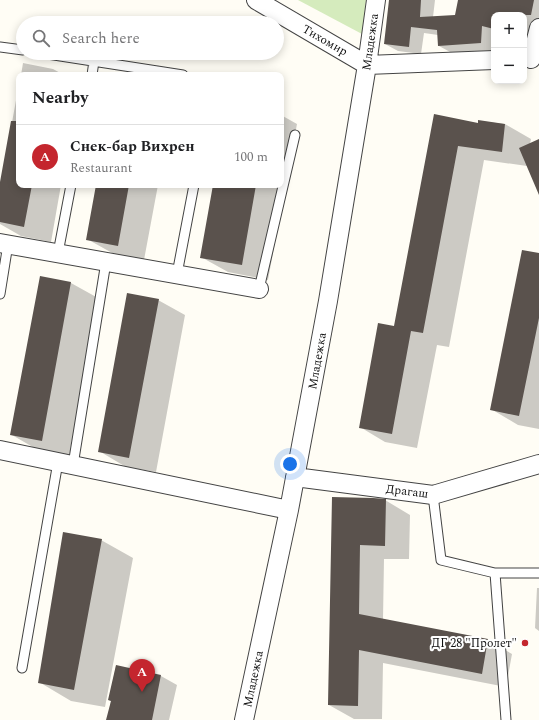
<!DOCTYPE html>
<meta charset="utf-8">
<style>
:root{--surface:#fff;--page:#f2f2f2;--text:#202124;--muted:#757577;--line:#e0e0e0;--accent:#c4262e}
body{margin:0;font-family:Spectral,serif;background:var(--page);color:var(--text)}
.controls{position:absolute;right:12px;top:12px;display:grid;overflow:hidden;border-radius:8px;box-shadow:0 2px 10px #0003}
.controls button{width:36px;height:36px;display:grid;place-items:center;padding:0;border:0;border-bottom:1px solid var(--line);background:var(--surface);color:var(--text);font:20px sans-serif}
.you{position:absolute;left:290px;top:464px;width:14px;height:14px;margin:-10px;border:3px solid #fff;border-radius:50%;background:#1a73e8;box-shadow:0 0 0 6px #1a73e833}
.badge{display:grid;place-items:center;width:26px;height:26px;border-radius:50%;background:var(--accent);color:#fff;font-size:13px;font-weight:700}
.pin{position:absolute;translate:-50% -33px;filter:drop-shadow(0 1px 2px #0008)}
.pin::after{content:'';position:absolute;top:21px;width:14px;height:12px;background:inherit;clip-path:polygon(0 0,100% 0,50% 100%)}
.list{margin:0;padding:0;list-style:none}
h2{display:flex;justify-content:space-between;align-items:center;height:52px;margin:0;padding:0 16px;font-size:17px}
h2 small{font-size:13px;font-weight:400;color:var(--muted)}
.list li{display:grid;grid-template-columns:26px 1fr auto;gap:12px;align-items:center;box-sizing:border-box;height:64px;padding:0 16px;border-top:1px solid var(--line)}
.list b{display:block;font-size:15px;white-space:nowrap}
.list p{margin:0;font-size:13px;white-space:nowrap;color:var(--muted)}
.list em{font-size:13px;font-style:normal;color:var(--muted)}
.icon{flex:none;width:22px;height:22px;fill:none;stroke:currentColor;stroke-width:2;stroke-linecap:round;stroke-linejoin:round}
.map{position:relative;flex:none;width:539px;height:720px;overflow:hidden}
.search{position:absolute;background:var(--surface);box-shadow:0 2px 10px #0003;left:16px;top:16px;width:268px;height:44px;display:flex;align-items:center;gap:10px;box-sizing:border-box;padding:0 14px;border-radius:22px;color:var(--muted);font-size:15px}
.panel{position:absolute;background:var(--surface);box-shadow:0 2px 10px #0003;left:16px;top:72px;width:268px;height:116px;border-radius:8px}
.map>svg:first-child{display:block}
</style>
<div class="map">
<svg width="539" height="720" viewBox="0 0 539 720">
<rect width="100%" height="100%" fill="#fffdf5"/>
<path fill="#d5ebbd" d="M298 0H366L362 34Z"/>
<path fill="#0003" d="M390 0H435L433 17 456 16 459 0H539V44L524 40V15H494V50L452 53 439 46 438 35 424 33 421 54 398 51 385 44Z
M23 63 53 69 64 75H21Z
M19 84V185H61L51 242 21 236 0 224V188Z
M281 115 297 124 268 280 228 272 201 257 214 185H281Z
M435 115 479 124V121L505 124 531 139 530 144 539 140V182L527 166 484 160 449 347 437 345 417 448 385 442 360 427 395 327Z
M97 185H158L144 260 114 254 87 239Z
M539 254V429L518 425 491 409Z
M41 278 71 283 98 298 69 456 38 450 12 435Z
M158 300 185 315 156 472 126 467 99 451Z
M333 498 385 500 410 515 409 559H384L383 620 488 640 512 654 506 687 383 663 382 719H354L329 705Z
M101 540 133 558 105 707 71 701 39 682Z
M537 588H539V631L535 628Z
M116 666 161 676 177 685 169 720H107L111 701 109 700Z"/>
<path fill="#5a524d" d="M389 0H421L420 17 455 15 458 0H534L531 15H494V29L482 26 481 43 438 46 437 30 411 27 409 47 384 44Z
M434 114 478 123V120L505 124 502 152 458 146 423 333 411 331 392 434 359 428 378 323 394 326Z
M11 121H19V185H32L24 227 0 222V182Z
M539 139V195L519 148Z
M96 185H129L118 246 86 240Z
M213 185H256L242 265 200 258Z
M522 250 539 253V318L519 416 490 410Z
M40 276 71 282 42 441 10 435Z
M127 293 159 299 129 458 98 452Z
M332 497 373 498 386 499 385 546 360 545 359 614 488 639 482 674 359 650 358 706 328 705Z
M63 532 102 539 74 690 38 683Z
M116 665 161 675 152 720H106L111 701 108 700Z"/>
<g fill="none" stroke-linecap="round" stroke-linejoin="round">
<defs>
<path id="service" d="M0 47 23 50
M41 53 183 75
M92 75 94 61
M58 253 71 185
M177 274 194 185
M259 289 295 135
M0 294 8 244
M73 465 106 262
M433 495 441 560 495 573 506 720
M495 573H539
M22 668 58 462"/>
<path id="minor" d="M256 0 367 65 494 60
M531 59 539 28
M0 243 259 289
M0 450 289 510
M295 477 433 495 539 464
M244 720 289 510 328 301 367 65 376 0"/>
</defs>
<use href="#service" stroke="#444" stroke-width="11"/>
<use href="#minor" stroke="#444" stroke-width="20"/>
<use href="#service" stroke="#fff" stroke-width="9"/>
<use href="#minor" stroke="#fff" stroke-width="18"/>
</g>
<circle fill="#c4262e" stroke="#fff" stroke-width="1.5" cx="525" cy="643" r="4"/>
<g text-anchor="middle" stroke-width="4" stroke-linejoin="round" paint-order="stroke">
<g font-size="12" fill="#111" stroke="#fff">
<text transform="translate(325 40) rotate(30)" y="4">Тихомир</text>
<text transform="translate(370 42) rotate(-82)" y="4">Младежка</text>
<text transform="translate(317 361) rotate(-80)" y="4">Младежка</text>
<text transform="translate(407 491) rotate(7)" y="4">Драгаш</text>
<text transform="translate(253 679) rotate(-78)" y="4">Младежка</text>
</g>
<g font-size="12" fill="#111" stroke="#fff" text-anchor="end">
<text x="517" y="647">ДГ 28 "Пролет"</text>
</g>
</g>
</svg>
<div class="controls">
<button>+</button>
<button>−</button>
</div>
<div class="you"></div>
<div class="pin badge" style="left:142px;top:692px">A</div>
<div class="search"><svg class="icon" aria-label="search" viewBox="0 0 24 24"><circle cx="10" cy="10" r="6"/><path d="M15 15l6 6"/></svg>Search here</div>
<section class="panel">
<h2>Nearby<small></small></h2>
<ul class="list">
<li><span class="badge">A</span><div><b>Снек-бар Вихрен</b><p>Restaurant</p></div><em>100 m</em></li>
</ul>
</section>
</div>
